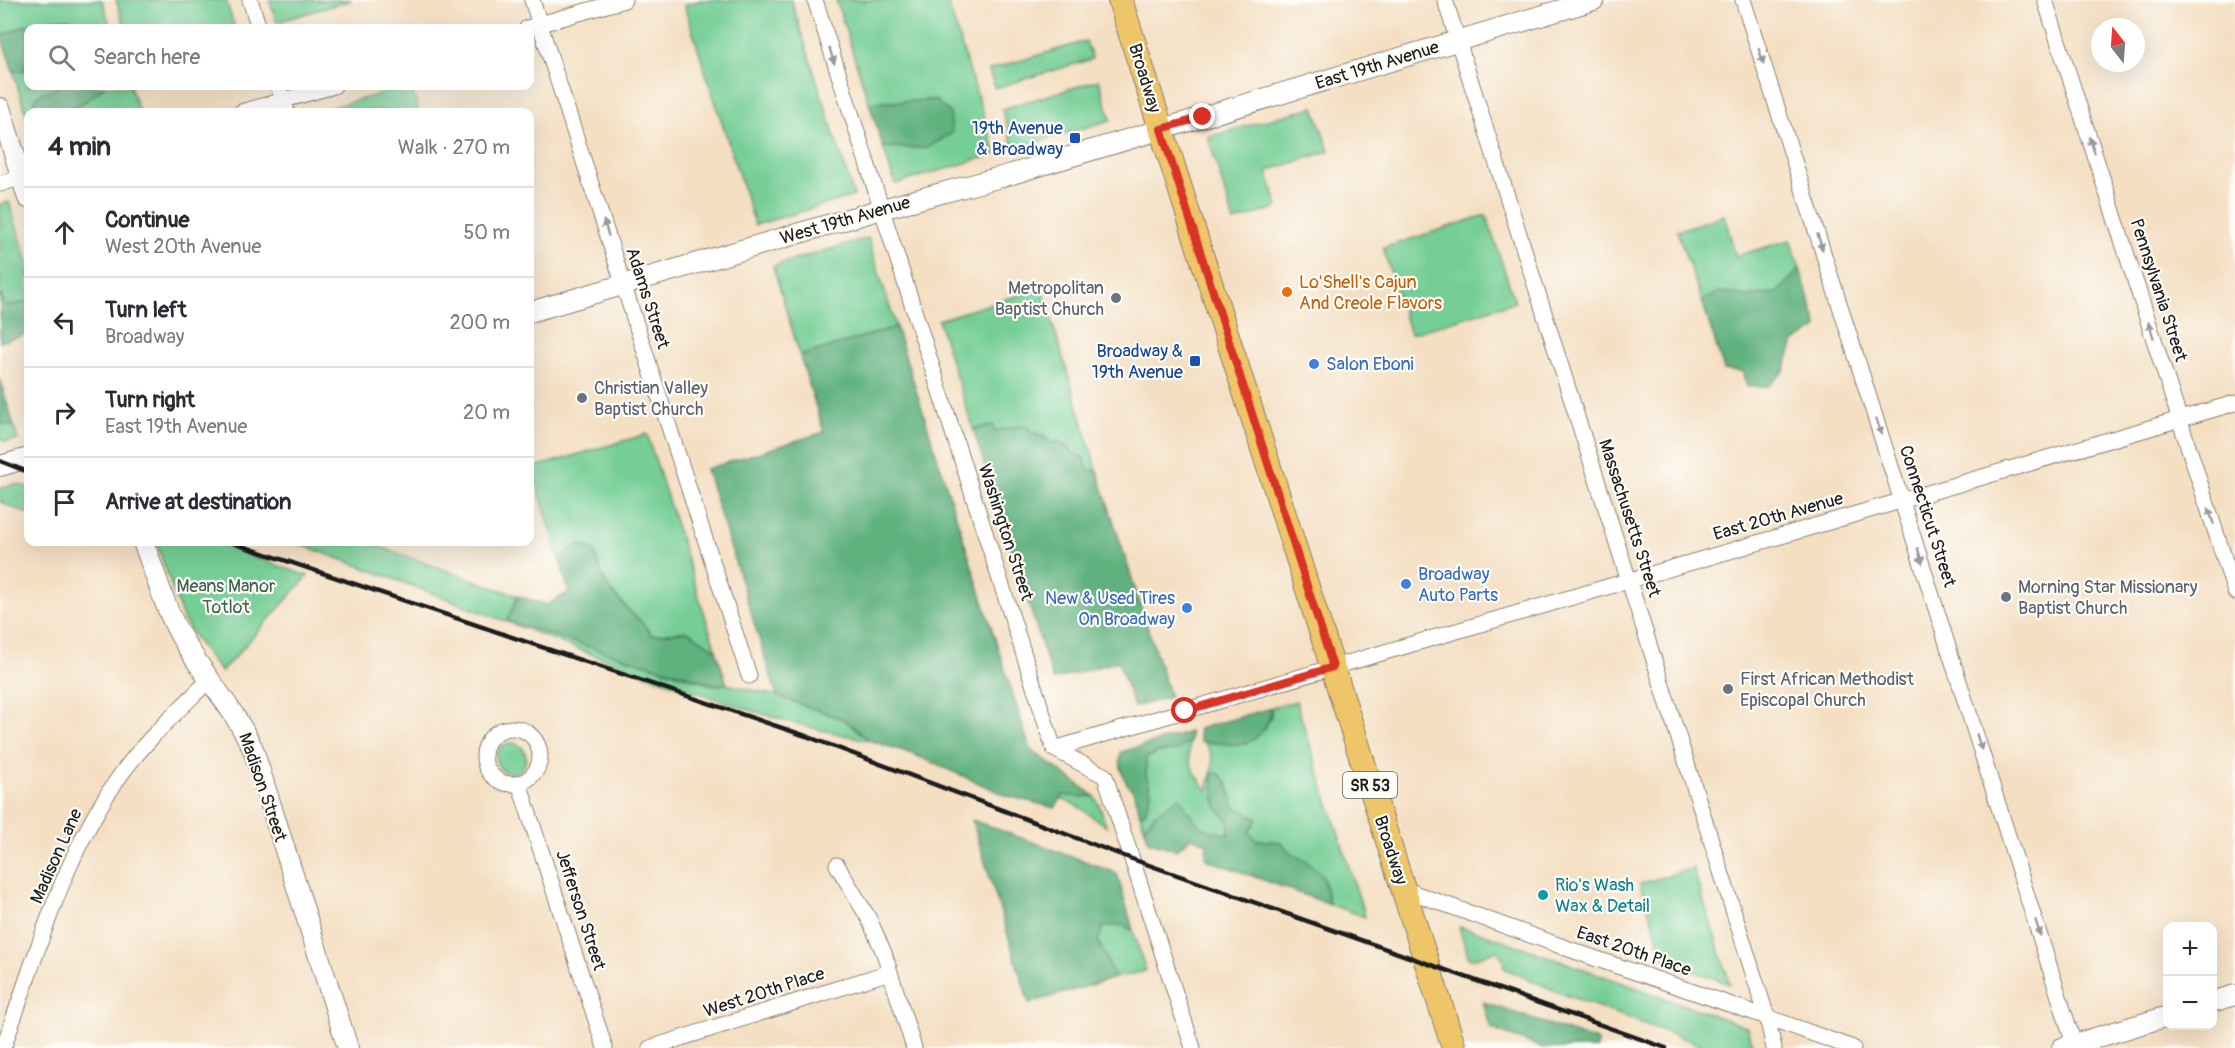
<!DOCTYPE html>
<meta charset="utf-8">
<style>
:root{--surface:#fff;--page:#f7f7f7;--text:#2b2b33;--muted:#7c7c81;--line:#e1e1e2}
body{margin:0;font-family:Pangolin,sans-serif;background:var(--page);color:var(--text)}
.controls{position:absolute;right:18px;bottom:18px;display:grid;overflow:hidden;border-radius:12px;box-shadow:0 6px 24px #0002}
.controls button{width:54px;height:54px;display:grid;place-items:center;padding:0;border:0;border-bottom:2px solid var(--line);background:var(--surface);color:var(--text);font:30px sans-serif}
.compass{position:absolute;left:2091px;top:18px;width:54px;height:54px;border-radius:50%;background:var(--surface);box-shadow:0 6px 24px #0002;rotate:343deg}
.stop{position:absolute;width:18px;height:18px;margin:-14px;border:4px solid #d93025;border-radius:50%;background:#fff}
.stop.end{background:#d93025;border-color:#fff;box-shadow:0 2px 6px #0008}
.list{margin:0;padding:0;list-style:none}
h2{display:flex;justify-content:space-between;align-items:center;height:78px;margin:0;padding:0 24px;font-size:26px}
h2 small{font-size:20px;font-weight:400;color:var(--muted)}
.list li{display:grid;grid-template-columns:39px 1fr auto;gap:18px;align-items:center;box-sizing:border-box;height:90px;padding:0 24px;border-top:2px solid var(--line)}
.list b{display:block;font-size:22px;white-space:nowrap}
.list p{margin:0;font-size:20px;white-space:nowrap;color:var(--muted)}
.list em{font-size:20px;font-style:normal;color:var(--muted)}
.icon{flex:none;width:33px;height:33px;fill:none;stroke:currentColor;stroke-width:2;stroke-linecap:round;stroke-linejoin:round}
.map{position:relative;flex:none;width:2235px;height:1048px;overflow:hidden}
.search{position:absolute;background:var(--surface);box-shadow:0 6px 24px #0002;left:24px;top:24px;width:510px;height:66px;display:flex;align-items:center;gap:15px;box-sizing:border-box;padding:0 21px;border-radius:12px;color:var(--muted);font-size:22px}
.panel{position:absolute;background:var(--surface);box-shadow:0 6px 24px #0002;left:24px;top:108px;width:510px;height:438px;border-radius:12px}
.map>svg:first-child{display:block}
</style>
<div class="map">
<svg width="2235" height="1048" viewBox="0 0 2235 1048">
<rect width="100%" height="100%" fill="#fdfcf7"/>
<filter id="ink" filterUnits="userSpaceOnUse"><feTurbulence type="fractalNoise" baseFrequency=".0167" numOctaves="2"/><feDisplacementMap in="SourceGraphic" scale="12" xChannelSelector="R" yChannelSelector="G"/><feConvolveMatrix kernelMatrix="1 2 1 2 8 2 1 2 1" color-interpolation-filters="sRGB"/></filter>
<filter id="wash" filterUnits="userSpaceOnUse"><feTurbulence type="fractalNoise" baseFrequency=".008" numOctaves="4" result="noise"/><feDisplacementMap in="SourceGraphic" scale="24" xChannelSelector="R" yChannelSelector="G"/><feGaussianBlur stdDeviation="1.35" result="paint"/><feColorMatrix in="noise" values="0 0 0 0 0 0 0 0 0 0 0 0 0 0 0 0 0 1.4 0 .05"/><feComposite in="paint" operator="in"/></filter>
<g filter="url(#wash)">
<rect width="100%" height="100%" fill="#f4dfc3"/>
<path fill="#74ce95" stroke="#487558" stroke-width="1.5" d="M0 0H102L111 28H86L68 18 26 25 1 36Z
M116 0H226L235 28H125Z
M269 0H352L277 22Z
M701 0H791L854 196 755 225 684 5Z
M836 0H947L996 154 895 184 883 147 927 148 935 100 869 103Z
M1086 41 1092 59 995 88 989 70Z
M27 57 28 86H60L49 92H42L35 99V112H28V121L13 71H24Z
M1099 80 1111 120 1014 149 1002 109Z
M105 86H130L139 112H53L78 107Z
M408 86H411L419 112H315Z
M1314 107 1329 151 1267 171 1278 207 1234 222 1208 137Z
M9 202 28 262V302L6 306 0 294V204Z
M1486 215 1515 302 1410 334 1383 248Z
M1724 215 1736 256 1790 240 1800 269 1777 293 1747 296 1719 292 1702 301 1677 231Z
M868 238 896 327 800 356 773 266Z
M1042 288 1097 470 1088 471 1084 458 1074 453 1068 446 1053 444 1046 438 1031 432 995 431 992 425 973 429 938 320Z
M0 423 14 426 18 440 5 442 0 438Z
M647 434 716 650 688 631 652 635C638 615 613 600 603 577 599 569 597 559 594 550L580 544 559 558 532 468Z
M16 484 28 487V514L0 502V488Z
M156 542H212L308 576 221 672 199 644 183 619Z
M293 542H367L518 596 507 620 715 686 727 684 777 696 845 720 869 740C791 727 716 699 642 673 525 630 410 583 293 542Z
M1296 701 1365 917 1329 904 1323 876 1309 863 1292 854 1280 842 1257 840 1248 833 1257 819 1234 806 1227 782 1217 808 1229 821V834L1211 832 1194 822 1155 814 1144 826 1140 814 1145 812 1151 793 1146 774V758L1159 752 1175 751 1190 741C1185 762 1195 774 1207 790 1212 770 1218 760 1204 742L1246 744 1271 718V708Z
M496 758a15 15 0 1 1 30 0a15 15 0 1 1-30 0Z
M1063 795 1080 797 1094 796 1099 804 1106 826C1090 817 1078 802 1060 799Z
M1693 868 1730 984 1665 961 1640 884Z
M1121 925 1133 930 1146 971 1115 978 1098 941 1103 927Z
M1459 927 1482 933 1747 1027 1753 1048H1709L1558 992 1504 968 1503 958 1497 951C1489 951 1482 958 1469 959Z"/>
<path fill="#5fb17e" stroke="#3e664d" stroke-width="1.5" d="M68 18 86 28H28V57L24 71H13L1 36 26 25Z
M60 86H105C80 107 68 113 35 112V99L42 92H49Z
M935 100 950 113 952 133 927 148 883 147 869 103Z
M1800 269 1818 328 1794 342 1784 371 1769 386 1747 387 1742 371 1724 370 1702 301 1719 292 1747 296 1777 293Z
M0 294 6 306 28 302V334L0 342Z
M896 327 1030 749 1094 796 1080 797 1063 795 1055 808 1008 796 913 754 869 740 845 720 777 696 706 469 824 432 800 356Z
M0 379 14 426 0 423Z
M993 425 995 431 1025 425C1033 435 1044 435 1053 444L1058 441 1074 453 1084 458 1088 471 1097 470 1170 697 1134 707 1118 661 1053 680 973 429Z
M580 544 594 550C597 559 599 569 603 577 613 600 638 615 652 635L688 631 716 650 727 684C710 686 696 678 679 673 621 658 564 639 507 621L518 596 547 605 569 592 559 558Z
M1271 708C1271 722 1259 741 1243 744 1229 746 1214 741 1200 742L1198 729Z
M1190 732V741L1175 751 1159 752 1146 758V774L1151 793 1145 812 1140 814C1138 808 1137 797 1133 791 1123 780 1118 768 1121 752Z
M1218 773 1227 782 1234 806 1257 819 1249 833 1257 840 1280 842 1292 854 1309 863 1323 876 1329 904 1206 859 1207 843 1192 837 1176 850 1149 842 1144 826 1155 814 1180 797C1194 822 1199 832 1229 834V821L1217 808 1211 774Z
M972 820 1117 873 1133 930 1121 925 1103 927 1098 941 1115 978 1029 1003Z
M1483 1002 1597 1041V1048H1544L1491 1029Z"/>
</g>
<g filter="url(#ink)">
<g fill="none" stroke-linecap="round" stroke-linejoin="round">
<defs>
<path id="minor" d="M250 0 259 28
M532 0 749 676
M815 0 1054 749 1105 776 1193 1048
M1445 0 1767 1017 1774 1048
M1743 0 2074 1044
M2045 0 2235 592
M527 28 624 0
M278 86 287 112
M241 112 334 86
M0 184 28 175
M484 756a28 28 0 1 1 56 0a28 28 0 1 1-56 0Z
M1054 749 2235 403
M519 783 605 1048
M837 865 869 919 884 953 914 1048
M1403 889 1594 958 1767 1017 1853 1048
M3 1048C36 958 61 862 115 783 141 744 178 711 211 678
M650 1048 890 972"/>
<path id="tertiary" d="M0 108 28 198
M530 312 882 209 1012 174 1594 0
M0 466 28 458
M143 542C156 574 165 610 183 640 206 678 234 709 253 749L348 1048
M2212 1002 2235 995
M2062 1048 2168 1016"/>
<path id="primary" d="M1120 0 1454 1048"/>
</defs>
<use href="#minor" stroke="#887e70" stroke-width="17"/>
<use href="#tertiary" stroke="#887e70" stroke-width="22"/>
<use href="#primary" stroke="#887e70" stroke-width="26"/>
<use href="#minor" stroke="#fff" stroke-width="15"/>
<use href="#tertiary" stroke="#fff" stroke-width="20"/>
<use href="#primary" stroke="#eec569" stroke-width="24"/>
<path stroke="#1c1c1c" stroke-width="4.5" d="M0 461 28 472
M230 542 806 736 1132 859 1666 1048"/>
</g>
<defs><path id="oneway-solid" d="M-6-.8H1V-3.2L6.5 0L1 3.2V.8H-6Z" transform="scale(1.5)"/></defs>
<g fill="#999">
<use href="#oneway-solid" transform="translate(832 56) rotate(72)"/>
<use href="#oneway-solid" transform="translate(1761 56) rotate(72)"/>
<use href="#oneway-solid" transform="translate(2092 145) rotate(-108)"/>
<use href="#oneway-solid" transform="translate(606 228) rotate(-108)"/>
<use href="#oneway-solid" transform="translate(1820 242) rotate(72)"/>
<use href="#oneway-solid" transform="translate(2151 330) rotate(-108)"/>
<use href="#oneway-solid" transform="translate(1879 427) rotate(72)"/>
<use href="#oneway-solid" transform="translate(2211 516) rotate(-108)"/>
<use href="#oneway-solid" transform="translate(1920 556) rotate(73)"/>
<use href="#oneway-solid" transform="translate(1979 742) rotate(72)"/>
<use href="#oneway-solid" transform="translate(2038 928) rotate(72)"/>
</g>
</g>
<g fill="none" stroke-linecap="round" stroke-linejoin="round" filter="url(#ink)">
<path stroke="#d93025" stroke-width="8" d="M1185 711 1333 667 1161 129 1203 117"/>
</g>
<g fill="#1a4fb4" stroke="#fdfcf7" stroke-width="2">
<rect x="1069" y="132" width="12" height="12" rx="3"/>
<rect x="1189" y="355" width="12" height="12" rx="3"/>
</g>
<circle fill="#e8710a" stroke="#fdfcf7" stroke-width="2" cx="1287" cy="292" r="6"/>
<g fill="#6b7280" stroke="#fdfcf7" stroke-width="2">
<circle cx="1116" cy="298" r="6"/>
<circle cx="582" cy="398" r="6"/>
<circle cx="2006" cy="597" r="6"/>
<circle cx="1728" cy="689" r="6"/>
</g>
<g fill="#3f7fe0" stroke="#fdfcf7" stroke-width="2">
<circle cx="1314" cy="364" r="6"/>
<circle cx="1406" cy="584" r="6"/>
<circle cx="1187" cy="608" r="6"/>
</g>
<circle fill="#0f9aa8" stroke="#fdfcf7" stroke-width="2" cx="1543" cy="895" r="6"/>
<g text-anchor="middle" stroke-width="4.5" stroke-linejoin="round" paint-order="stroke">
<rect fill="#fdfcf7" stroke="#605f5e" stroke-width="1.5" x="1343" y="772" width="54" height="26" rx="4.5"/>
<g font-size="16" font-weight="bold" fill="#1c1c1c">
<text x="1370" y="791">SR 53</text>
</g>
<g font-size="18" fill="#1c1c1c" stroke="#fdfcf7">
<text transform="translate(1377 65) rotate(-17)" y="6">East 19th Avenue</text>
<text transform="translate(1145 78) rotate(73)" y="6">Broadway</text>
<text transform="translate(845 220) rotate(-16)" y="6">West 19th Avenue</text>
<text transform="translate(2159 290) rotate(72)" y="6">Pennsylvania Street</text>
<text transform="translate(648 298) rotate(72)" y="6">Adams Street</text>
<text transform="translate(1778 516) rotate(-16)" y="6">East 20th Avenue</text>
<text transform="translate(1928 516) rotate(72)" y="6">Connecticut Street</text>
<text transform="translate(1630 518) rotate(72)" y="6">Massachusetts Street</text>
<text transform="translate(1006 532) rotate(72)" y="6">Washington Street</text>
<text transform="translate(263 787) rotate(71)" y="6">Madison Street</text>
<text transform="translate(1391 850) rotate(72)" y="6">Broadway</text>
<text transform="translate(56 856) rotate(-66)" y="6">Madison Lane</text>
<text transform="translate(581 910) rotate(72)" y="6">Jefferson Street</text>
<text transform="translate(1634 951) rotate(19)" y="6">East 20th Place</text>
<text transform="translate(764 992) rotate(-18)" y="6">West 20th Place</text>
</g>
<g font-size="18" fill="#164399" stroke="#fdfcf7" text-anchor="end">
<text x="1063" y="134">19th Avenue<tspan x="1063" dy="21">&amp; Broadway</tspan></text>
<text x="1183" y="357">Broadway &amp;<tspan x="1183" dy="21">19th Avenue</tspan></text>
</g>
<g font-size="18" fill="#c56008" stroke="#fdfcf7" text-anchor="start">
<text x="1299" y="288">Lo'Shell's Cajun<tspan x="1299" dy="21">And Creole Flavors</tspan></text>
</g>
<g font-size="18" fill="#5b616d" stroke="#fdfcf7" text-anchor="start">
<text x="1104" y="294" text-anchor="end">Metropolitan<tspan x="1104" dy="21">Baptist Church</tspan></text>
<text x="594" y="394">Christian Valley<tspan x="594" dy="21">Baptist Church</tspan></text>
<text x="2018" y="593">Morning Star Missionary<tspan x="2018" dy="21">Baptist Church</tspan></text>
<text x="1740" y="685">First African Methodist<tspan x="1740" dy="21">Episcopal Church</tspan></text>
</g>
<g font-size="18" fill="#366cbe" stroke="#fdfcf7" text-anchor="start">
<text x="1326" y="370">Salon Eboni</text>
<text x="1418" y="580">Broadway<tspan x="1418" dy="21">Auto Parts</tspan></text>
<text x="1175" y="604" text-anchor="end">New &amp; Used Tires<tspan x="1175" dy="21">On Broadway</tspan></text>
</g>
<g font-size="18" fill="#3f634c" stroke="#fdfcf7">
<text x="226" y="592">Means Manor<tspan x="226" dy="21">Totlot</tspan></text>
</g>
<g font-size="18" fill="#0d838f" stroke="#fdfcf7" text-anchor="start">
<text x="1555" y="891">Rio's Wash<tspan x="1555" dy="21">Wax &amp; Detail</tspan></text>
</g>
</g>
</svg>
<div class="controls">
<button>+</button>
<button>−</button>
</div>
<svg class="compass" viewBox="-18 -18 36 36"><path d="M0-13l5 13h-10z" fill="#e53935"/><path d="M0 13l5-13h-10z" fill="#7c7c81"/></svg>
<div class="stop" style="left:1185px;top:711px"></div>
<div class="stop end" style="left:1203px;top:117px"></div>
<div class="search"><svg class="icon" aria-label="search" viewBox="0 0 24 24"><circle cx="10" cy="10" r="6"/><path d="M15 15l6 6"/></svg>Search here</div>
<section class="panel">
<h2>4 min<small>Walk · 270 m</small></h2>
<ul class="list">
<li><svg class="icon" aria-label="ahead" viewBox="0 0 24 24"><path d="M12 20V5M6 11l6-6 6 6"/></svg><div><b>Continue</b><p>West 20th Avenue</p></div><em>50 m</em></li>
<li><svg class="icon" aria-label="left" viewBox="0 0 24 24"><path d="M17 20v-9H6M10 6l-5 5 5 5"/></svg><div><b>Turn left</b><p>Broadway</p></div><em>200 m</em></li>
<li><svg class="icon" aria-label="right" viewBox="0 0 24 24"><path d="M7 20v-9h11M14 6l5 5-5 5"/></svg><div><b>Turn right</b><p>East 19th Avenue</p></div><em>20 m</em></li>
<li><svg class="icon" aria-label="arrive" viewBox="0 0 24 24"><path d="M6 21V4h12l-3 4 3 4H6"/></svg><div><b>Arrive at destination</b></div></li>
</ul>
</section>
</div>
